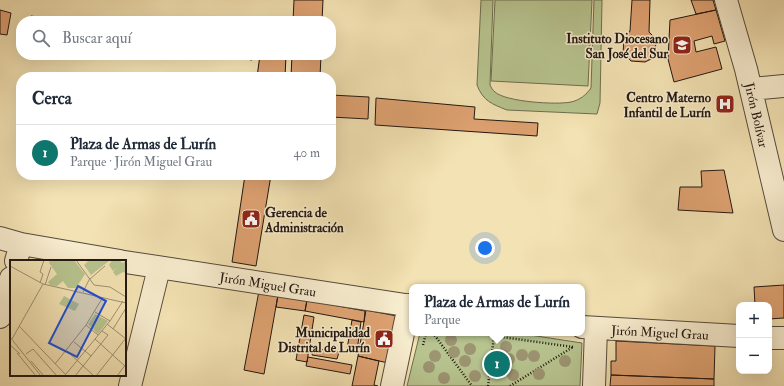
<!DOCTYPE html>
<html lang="es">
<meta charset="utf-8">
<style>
:root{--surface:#fff;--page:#f2f2f3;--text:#1f2937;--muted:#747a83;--line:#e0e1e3;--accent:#0f766e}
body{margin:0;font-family:"IM FELL Double Pica",serif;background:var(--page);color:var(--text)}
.controls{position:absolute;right:12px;bottom:12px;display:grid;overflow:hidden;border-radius:8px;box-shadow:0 4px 16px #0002}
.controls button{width:36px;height:36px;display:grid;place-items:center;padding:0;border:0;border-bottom:1px solid var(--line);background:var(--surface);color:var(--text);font:20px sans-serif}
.you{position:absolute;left:485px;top:248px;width:14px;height:14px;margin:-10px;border:3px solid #fff;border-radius:50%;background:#1a73e8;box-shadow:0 0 0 6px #1a73e833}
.badge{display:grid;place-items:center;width:26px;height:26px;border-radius:50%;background:var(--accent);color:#fff;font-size:13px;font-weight:700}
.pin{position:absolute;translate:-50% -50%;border:2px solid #fff;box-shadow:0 1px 4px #0006}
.popup{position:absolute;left:409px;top:284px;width:176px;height:52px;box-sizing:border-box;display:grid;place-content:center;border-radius:8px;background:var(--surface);filter:drop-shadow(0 1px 3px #0005);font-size:13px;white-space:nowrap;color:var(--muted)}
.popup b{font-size:15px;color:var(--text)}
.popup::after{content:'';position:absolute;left:50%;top:100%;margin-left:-8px;border:8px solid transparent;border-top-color:var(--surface)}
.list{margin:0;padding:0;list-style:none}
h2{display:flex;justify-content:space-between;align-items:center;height:52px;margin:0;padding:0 16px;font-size:17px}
h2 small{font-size:13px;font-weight:400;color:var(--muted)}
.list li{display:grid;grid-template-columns:26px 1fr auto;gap:12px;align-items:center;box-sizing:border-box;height:56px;padding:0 16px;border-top:1px solid var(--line)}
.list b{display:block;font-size:15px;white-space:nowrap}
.list p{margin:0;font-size:13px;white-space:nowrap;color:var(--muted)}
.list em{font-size:13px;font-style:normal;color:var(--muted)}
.icon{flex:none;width:22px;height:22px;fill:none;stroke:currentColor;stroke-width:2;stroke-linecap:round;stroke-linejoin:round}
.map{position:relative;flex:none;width:784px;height:386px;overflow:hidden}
.search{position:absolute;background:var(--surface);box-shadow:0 4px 16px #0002;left:16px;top:16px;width:320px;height:44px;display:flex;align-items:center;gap:10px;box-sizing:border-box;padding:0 14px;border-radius:16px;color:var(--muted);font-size:15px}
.panel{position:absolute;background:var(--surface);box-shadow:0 4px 16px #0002;left:16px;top:72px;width:320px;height:108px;border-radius:16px}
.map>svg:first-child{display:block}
</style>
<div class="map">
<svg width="784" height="386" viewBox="0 0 784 386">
<rect width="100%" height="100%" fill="#f3e2b3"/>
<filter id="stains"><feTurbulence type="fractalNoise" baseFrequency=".005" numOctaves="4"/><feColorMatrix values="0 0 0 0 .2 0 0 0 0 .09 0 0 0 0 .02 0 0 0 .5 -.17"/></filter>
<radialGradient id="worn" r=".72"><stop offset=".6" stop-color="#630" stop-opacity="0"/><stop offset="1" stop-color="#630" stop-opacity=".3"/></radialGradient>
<path fill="#b7c48f" stroke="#6c6e50" d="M481 0H493L490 85C491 87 493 91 495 92 506 102 557 105 571 102 580 100 586 95 591 88L594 0H602L600 103 597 114 507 110C492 104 483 101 477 85Z
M495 0H592L588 86 491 81Z
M420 333H517L582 343 580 386H407Z"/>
<path fill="#dfa272" stroke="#221711" d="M294 0H323L322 21H293Z
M632 0H650L649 32 656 39 655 57 645 62 631 61 623 53 624 39 630 31Z
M691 0H713L716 10 696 14Z
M0 10 11 13 7 35 0 34Z
M716 10 725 41 714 44 712 36 694 41 696 52 716 47 722 69 674 82 668 59 670 20Z
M31 16 60 21H31Z
M230 55H253L252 60 229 56Z
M260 55H286L285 77H257Z
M292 55H321L320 77H291Z
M331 95 369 97 368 119 331 117Z
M376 98 475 107 474 119 538 123 537 136 375 125Z
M724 170 733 213 678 210 680 187H702L701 171Z
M245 175H271L256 266 232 262Z
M784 285V318L769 319V305H755L754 287Z
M259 291 278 295 264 374 244 370Z
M278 295 307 300 305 311 276 307Z
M307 300 365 311 364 322 305 311Z
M366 310 397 316 388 363 358 356Z
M304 315 314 317 307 362 296 360Z
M352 320 361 322 357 351 347 349Z
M616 341 715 346 714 379 611 375V361H616Z
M313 348 339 352 337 359 312 355Z
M358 356 379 361 374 385 378 386H352Z
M308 357 352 365 350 374 306 366Z
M611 375 714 379V386H610Z"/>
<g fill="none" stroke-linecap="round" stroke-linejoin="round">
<defs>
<path id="minor" d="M726 0 746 69 784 230
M751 89 784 86
M0 238 21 244 120 261
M16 261 21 244
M125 262 412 306
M0 317 11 278
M582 327 739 336
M769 338H784
M130 386 159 268
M392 386 409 305
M594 386 596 329"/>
</defs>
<use href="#minor" stroke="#564a3a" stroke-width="24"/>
<path stroke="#221711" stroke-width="2.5" stroke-dasharray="1 2" stroke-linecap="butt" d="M433 333 472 386
M474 333 573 347
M423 345 426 333
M488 386 494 336
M510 386 573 347"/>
<use href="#minor" stroke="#f7ecce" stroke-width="22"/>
</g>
<g fill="#9d9472">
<circle cx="451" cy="340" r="6"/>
<circle cx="506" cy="347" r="6"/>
<circle cx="470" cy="349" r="6"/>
<circle cx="454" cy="352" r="6"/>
<circle cx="522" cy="355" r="6"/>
<circle cx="435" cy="356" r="6"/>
<circle cx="534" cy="356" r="6"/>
<circle cx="509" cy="359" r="6"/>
<circle cx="465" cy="361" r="6"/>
<circle cx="565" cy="361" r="6"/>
<circle cx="429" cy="367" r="6"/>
<circle cx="539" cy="374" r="6"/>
<circle cx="513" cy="375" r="6"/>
<circle cx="475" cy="376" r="6"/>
<circle cx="444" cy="378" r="6"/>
</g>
<defs>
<symbol id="university-square" viewBox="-11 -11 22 22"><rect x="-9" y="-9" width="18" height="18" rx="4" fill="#8f2418" stroke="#f7ecce"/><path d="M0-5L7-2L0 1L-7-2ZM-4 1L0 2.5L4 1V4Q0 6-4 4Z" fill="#fff"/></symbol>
<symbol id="hospital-square" viewBox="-11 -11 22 22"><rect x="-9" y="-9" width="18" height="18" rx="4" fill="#8f2418" stroke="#f7ecce"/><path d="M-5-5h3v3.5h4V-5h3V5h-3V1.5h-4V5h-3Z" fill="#fff"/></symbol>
<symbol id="civic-square" viewBox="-11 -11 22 22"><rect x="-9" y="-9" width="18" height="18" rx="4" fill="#8f2418" stroke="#f7ecce"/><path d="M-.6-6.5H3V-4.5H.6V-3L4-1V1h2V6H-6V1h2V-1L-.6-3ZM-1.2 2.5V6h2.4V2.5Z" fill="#fff"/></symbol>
</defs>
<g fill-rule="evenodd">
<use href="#university-square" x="671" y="34" width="22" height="22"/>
<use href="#hospital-square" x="714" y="93" width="22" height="22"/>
<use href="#civic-square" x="240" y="208" width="22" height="22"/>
<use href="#civic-square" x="373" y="328" width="22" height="22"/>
</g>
<g text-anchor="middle" stroke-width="3" stroke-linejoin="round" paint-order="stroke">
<g font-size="13" font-weight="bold" fill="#221711" stroke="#f7ecce" text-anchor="end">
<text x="668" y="43">Instituto Diocesano<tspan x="668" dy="15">San José del Sur</tspan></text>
<text x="711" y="102">Centro Materno<tspan x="711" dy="15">Infantil de Lurín</tspan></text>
<text x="265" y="217" text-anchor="start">Gerencia de<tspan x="265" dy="15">Administración</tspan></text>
<text x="370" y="337">Municipalidad<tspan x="370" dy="15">Distrital de Lurín</tspan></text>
</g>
<g font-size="13" fill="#221711" stroke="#f7ecce">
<text transform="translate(757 115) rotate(77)" y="5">Jirón Bolívar</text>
<text transform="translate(268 284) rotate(9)" y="5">Jirón Miguel Grau</text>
<text transform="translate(660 332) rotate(3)" y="5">Jirón Miguel Grau</text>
</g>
</g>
<g transform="translate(10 260)">
<rect width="116" height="116" fill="#f3e2b3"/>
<path d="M40 0H64L75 14 66 28H58L53 21 47 26 40 25 38 22 47 14 39 3ZM79 0H98L99 1 81 15 74 5ZM102 0H110L112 3 116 1V13L113 12 106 16 103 12 107 8 103 11 99 5ZM54 36 69 44 65 51 49 44ZM85 54 98 61 88 74 78 64Z" fill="#b7c48f"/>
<path fill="none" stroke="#9f9172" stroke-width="1" d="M66 0 84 25 100 27 116 37M0 6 33 24 116 43M80 19 95 6M30 23 33 14 30 12 34 0M35 25 41 7M73 32 80 18M85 52 100 61M97 64 116 79M76 65 88 75M9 66 57 116M103 69 116 48M0 77 31 116M2 79 33 24M85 79 116 107M64 82 81 96M0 85 10 94M57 91 84 116M7 93 26 116M16 94 23 89 47 116M21 101 34 116M45 104 76 65 93 37M56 114 100 61 113 41M65 116 98 75 92 71M86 116 116 78M107 116 116 104"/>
<path fill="#1d4ed8" fill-opacity="0.15" stroke="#1d4ed8" stroke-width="2" d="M68 26 96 41 67 97 39 83Z"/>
<rect width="116" height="116" fill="none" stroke="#221711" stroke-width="2"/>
</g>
<rect width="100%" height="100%" filter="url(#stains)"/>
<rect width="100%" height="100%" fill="url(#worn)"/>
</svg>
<div class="controls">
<button>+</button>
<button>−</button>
</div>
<div class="you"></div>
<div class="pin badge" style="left:497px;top:364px">1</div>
<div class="popup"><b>Plaza de Armas de Lurín</b>Parque</div>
<div class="search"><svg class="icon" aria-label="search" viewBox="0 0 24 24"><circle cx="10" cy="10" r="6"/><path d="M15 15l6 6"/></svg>Buscar aquí</div>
<section class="panel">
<h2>Cerca<small></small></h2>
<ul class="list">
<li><span class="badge">1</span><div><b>Plaza de Armas de Lurín</b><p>Parque · Jirón Miguel Grau</p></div><em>40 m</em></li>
</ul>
</section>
</div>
